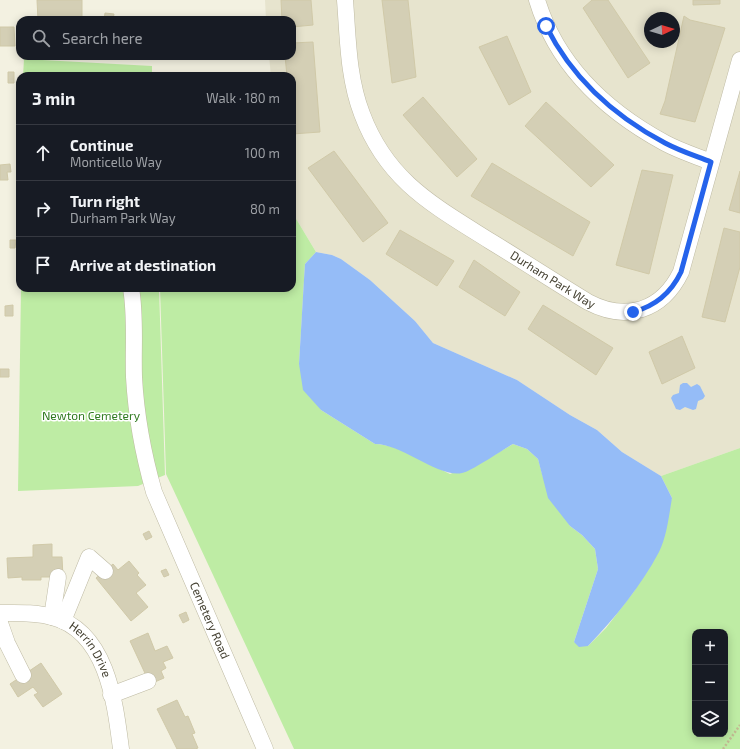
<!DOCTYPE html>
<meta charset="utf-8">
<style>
:root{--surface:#171b24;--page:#242831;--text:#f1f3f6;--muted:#9ea1a6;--line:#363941}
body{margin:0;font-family:"Exo 2",sans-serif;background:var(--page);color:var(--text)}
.controls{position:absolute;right:12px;bottom:12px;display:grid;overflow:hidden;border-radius:8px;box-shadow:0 2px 10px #0003}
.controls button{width:36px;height:36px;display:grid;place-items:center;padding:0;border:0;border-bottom:1px solid var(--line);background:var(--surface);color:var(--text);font:20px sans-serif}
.compass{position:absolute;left:644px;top:12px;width:36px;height:36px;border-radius:50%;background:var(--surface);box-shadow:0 2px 10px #0003;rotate:86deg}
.stop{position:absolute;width:12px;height:12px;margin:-9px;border:3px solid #2563eb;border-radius:50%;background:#fff}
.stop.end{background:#2563eb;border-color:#fff;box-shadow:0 1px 4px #0008}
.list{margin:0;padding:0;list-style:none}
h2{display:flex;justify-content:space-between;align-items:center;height:52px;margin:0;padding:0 16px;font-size:17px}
h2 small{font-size:13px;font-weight:400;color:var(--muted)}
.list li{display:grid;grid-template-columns:26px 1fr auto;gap:12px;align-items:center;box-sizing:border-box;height:56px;padding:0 16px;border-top:1px solid var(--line)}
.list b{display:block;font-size:15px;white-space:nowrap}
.list p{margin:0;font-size:13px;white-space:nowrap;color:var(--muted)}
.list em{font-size:13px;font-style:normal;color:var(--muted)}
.icon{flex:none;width:22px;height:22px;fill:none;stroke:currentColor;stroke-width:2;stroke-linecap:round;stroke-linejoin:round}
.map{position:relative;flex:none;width:740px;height:749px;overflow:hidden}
.search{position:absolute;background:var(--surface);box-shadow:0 2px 10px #0003;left:16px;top:16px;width:280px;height:44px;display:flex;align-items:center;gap:10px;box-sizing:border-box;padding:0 14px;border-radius:12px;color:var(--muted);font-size:15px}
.panel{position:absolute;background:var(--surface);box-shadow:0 2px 10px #0003;left:16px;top:72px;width:280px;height:220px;border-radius:12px}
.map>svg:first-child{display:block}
</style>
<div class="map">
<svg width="740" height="749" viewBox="0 0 740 749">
<rect width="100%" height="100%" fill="#f3f1e1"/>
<path fill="#e7e4ce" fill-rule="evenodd" d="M265 0H740V448L661 476 622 452 597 430 570 415 517 380 433 343 415 321 370 280 341 259 332 255 316 252 292 212V76H271L269 56H292V20H266ZM650 18H674V42H650Z"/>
<path fill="#beeca4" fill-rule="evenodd" d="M24 59 152 66V76H23Z
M292 212 316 252 305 264 299 364 321 410 375 444C398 444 429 464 450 474L489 458 513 444 527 449 538 459 543 477 570 526 582 535 595 549 598 569 574 642 588 646 606 628 635 590 672 498 661 476 740 448V749H294L166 474 160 288H292ZM695 632H725V734H695Z
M21 288H159L165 475 138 486 18 491Z"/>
<path fill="#95bcf7" d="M316 252 332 255 341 259 370 280 415 321 433 343 517 380 570 415 597 430 622 452 661 476 672 498C669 515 667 536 659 552 641 586 615 618 588 646L579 647 574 642 598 569 595 549 582 535 570 526 548 498 538 459 527 449 513 444C502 450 472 471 462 473 439 478 402 444 375 444L321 410 303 390 299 364 304 279 305 264Z
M683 383H687L691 387 697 384 700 386 705 396 703 399 698 401 696 409 693 410 685 407 680 410 676 409 671 398 673 395 679 393 680 385Z"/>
<path fill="#d4cfb5" stroke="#d0c9a8" d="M37 0H82V20H38Z
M281 0H311L313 25 292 27V20H282Z
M382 0H408L416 77 392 83Z
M592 0H608L650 63 628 78 583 8Z
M693 0H720V4L693 5Z
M105 13 114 14 113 20H104Z
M684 16 690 20 725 28 695 122 660 114 665 101Z
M0 27H14L15 46H0Z
M507 36 531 92 509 105 479 47Z
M313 42 320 132 292 134V76H287L285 56H292V43Z
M8 72H14V83H8Z
M423 97 477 159 457 177 403 115Z
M546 102 614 165 591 187 525 126Z
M334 151 388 223 363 242 308 168Z
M492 163 590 222 573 256 471 196Z
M10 164 11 172H7L8 180H0V165Z
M642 170 673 175 649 274 616 265Z
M740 171V213L729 210Z
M724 228 740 232V267L725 322 702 317Z
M400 230 454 261 437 286 386 254Z
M10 240H16L15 248H10Z
M474 260 520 292 505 316 459 287Z
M13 305V316H5V306Z
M543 305 613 348 596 375 528 329Z
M682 336 695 368 662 384 649 352Z
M0 369H9V377H0Z
M149 531 152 537 146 540 143 534Z
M52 544V557H62L63 577H41V580H22V577L8 578 7 558 33 557V545Z
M129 561 139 573 137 575 146 585 136 593 148 607 131 621 96 578 113 564 118 570Z
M166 569 169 575 164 577 161 571Z
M186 612 189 620 183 623 179 615Z
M148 633 155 651 167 646 173 658 163 662 166 668 161 671 164 678 150 684 130 641Z
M41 663 62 694 43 707 34 695 38 693 33 687 18 697 10 684Z
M177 700 185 717 188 716 195 733 192 734 198 748 195 749H177L157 709Z"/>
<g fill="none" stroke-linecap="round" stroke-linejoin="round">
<defs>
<g id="minor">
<path id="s1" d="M345 0C348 38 348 78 362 114 387 181 433 205 490 241 523 261 555 282 588 302 626 322 662 311 681 272L740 60"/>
<path d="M537 0C557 66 606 111 665 143 680 151 696 156 711 162"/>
<path id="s2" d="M131 288C136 317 133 347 134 377 136 414 144 457 154 492L265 749"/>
<path id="s3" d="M0 613C17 613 35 612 52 617 107 631 115 702 121 749"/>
<path d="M52 617 58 577"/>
<path d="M63 621 89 557 105 571"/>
<path d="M0 623 7 643 23 675"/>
<path d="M111 695 148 681"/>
</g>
</defs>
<use href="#minor" stroke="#bebaa3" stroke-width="17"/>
<path stroke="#c2ba92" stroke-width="2.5" stroke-dasharray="2 2" stroke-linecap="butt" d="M723 749 740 725"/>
<use href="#minor" stroke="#fff" stroke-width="16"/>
</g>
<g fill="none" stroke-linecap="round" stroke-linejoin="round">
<path stroke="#2563eb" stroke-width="5" d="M546 26C572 78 614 116 665 143 680 151 696 156 711 162L681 272C671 293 656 306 633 312"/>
</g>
<g text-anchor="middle" stroke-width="3" stroke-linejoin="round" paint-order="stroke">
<g font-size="12" fill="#444031" stroke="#fff">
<text dy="4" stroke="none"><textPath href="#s1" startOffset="374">Durham Park Way</textPath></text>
<text dy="4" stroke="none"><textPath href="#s2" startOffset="346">Cemetery Road</textPath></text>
<text dy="4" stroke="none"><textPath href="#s3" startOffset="105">Herrin Drive</textPath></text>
</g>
<g font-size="12" fill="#307a20" stroke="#fff">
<text x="91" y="420">Newton Cemetery</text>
</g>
</g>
</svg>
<div class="controls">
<button>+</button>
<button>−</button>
<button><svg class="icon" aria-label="layers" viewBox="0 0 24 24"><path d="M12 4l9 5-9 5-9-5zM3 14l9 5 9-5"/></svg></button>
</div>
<svg class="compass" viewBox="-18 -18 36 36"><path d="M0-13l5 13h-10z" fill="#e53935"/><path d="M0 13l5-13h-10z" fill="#9ea1a6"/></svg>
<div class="stop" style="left:546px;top:26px"></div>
<div class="stop end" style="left:633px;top:312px"></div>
<div class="search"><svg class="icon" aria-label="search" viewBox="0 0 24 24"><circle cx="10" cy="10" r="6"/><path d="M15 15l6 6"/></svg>Search here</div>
<section class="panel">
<h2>3 min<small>Walk · 180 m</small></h2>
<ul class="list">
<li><svg class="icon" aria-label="ahead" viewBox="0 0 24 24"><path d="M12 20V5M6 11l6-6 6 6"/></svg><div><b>Continue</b><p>Monticello Way</p></div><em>100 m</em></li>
<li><svg class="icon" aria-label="right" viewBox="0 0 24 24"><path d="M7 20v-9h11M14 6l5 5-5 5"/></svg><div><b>Turn right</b><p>Durham Park Way</p></div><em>80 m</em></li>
<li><svg class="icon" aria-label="arrive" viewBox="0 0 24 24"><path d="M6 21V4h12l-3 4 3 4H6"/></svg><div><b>Arrive at destination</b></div></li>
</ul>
</section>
</div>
